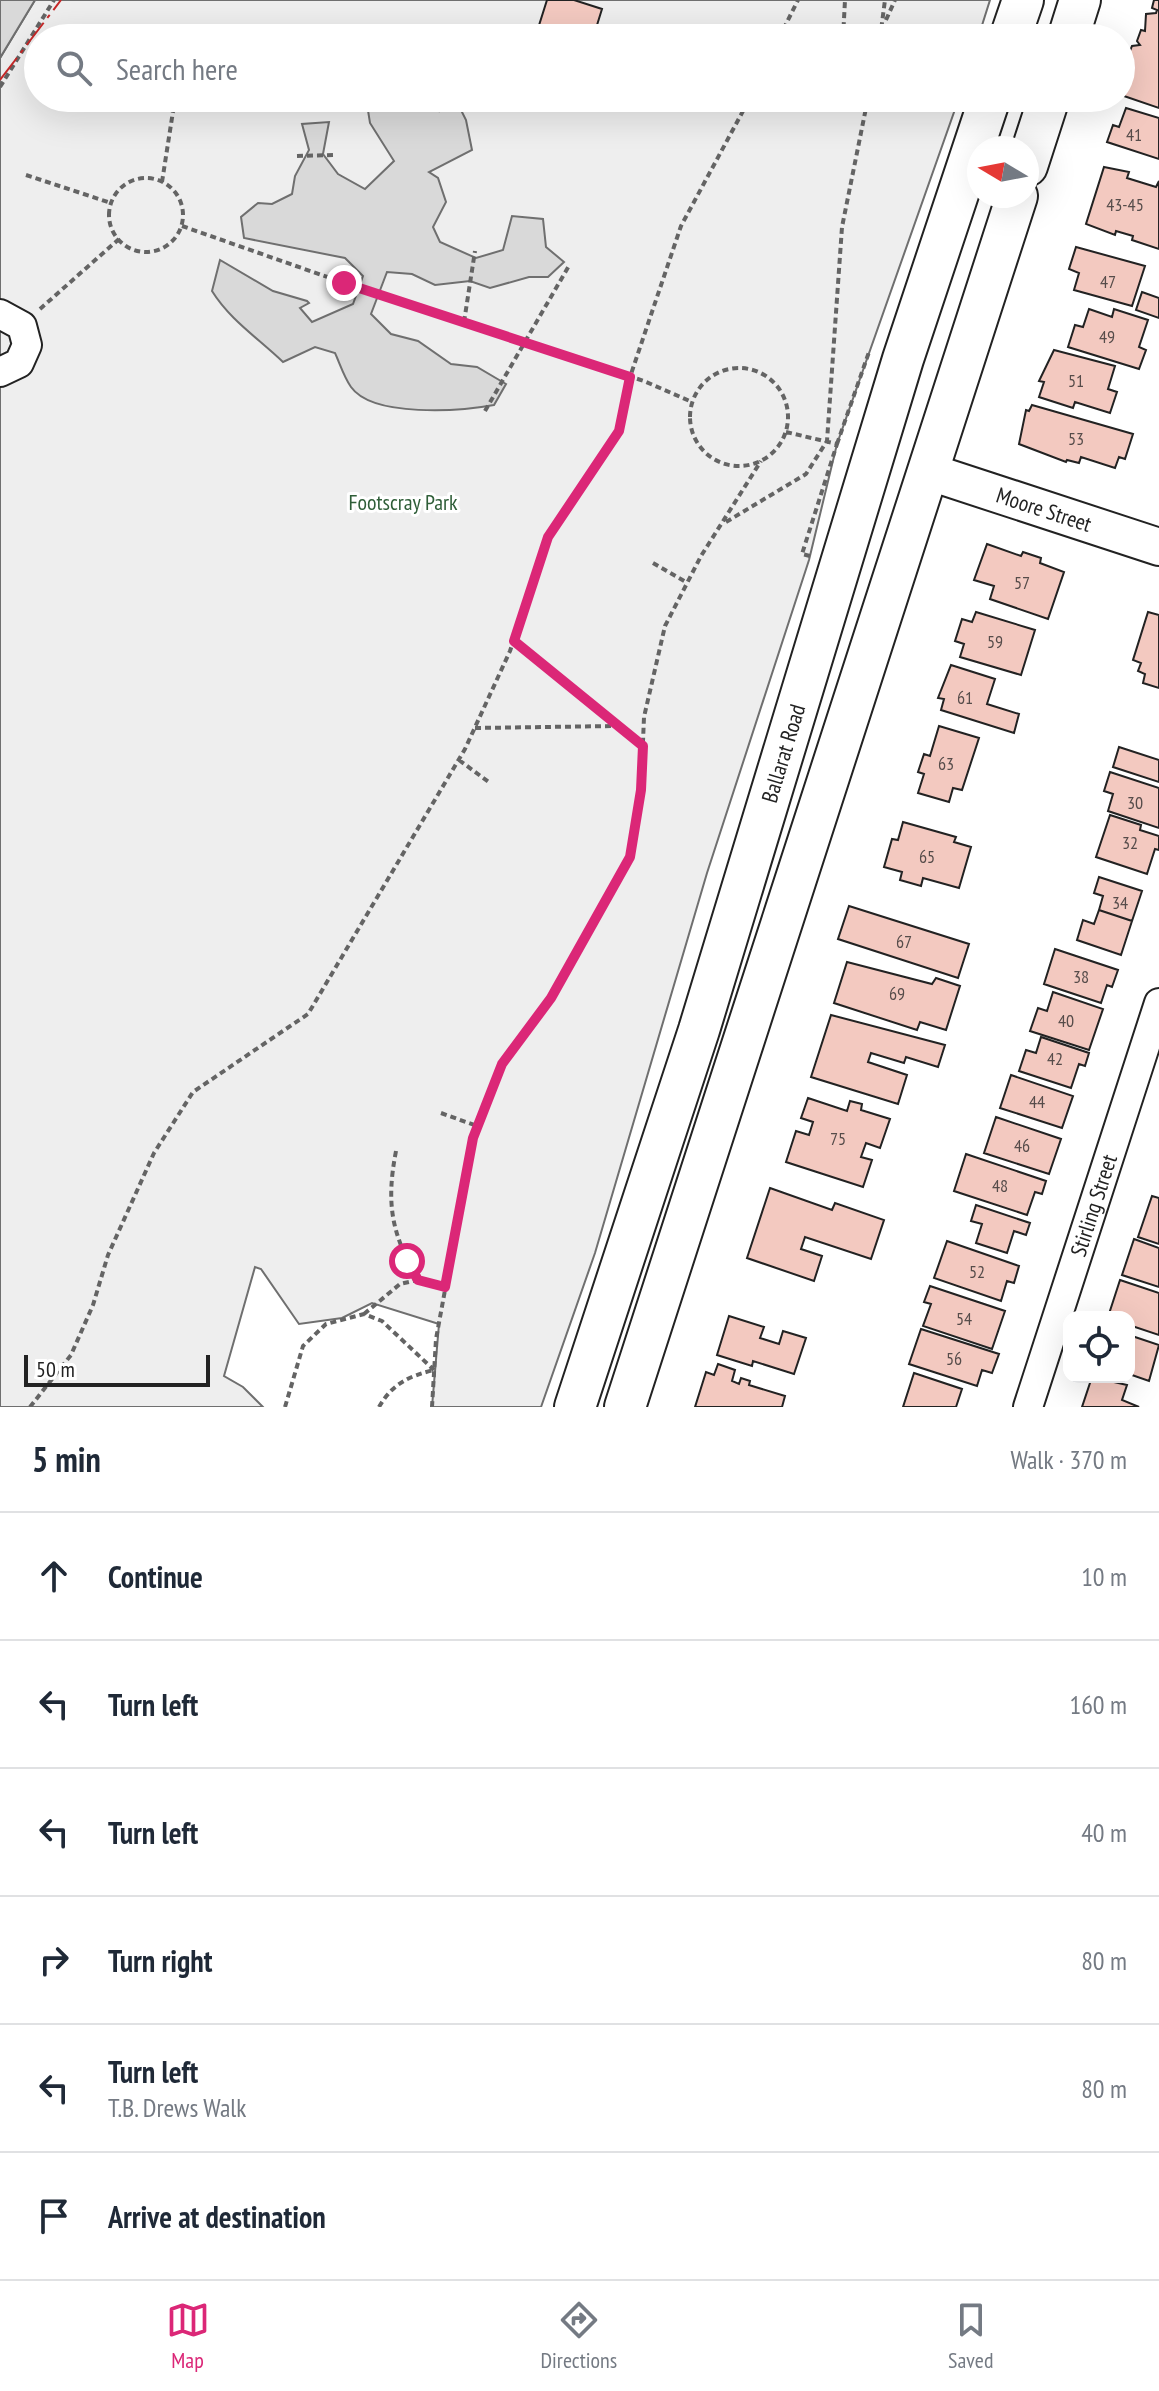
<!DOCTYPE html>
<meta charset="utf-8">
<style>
:root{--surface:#fff;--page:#f6f6f7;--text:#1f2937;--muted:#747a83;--line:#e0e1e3;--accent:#db2777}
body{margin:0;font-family:"PT Sans Narrow",sans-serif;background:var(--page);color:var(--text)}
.controls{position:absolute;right:24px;bottom:24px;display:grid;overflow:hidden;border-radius:16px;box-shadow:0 8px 32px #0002}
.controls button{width:72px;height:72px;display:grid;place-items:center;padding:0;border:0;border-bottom:2px solid var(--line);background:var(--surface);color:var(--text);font:40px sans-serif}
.compass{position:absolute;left:967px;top:136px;width:72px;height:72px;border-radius:50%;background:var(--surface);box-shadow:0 8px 32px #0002;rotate:280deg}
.scale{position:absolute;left:24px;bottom:20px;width:186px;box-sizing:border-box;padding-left:8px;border:4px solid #222;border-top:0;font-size:22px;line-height:28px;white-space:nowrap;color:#222;-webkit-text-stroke:6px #fff;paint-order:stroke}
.stop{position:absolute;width:24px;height:24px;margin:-18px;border:6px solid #db2777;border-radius:50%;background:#fff}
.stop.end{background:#db2777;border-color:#fff;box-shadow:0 2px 8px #0008}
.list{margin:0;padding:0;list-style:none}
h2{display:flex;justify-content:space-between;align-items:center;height:104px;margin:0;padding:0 32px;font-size:34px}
h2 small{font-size:26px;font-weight:400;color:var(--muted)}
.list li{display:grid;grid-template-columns:52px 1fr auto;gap:24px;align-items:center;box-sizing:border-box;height:128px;padding:0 32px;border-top:2px solid var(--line)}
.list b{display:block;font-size:30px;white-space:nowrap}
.list p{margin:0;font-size:26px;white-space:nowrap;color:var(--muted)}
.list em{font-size:26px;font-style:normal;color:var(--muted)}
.icon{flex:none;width:44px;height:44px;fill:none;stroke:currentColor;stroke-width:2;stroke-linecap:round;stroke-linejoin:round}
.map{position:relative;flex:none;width:1159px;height:1407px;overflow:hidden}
.search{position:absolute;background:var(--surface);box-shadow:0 8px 32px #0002;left:24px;right:24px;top:24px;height:88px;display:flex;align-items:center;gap:20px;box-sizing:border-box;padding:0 28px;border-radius:44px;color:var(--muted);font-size:30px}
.sheet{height:872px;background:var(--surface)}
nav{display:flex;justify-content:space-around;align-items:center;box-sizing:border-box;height:112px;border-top:2px solid var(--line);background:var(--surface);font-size:22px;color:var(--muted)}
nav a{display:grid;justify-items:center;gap:4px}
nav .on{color:var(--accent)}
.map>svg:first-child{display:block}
</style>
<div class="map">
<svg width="1159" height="1407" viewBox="0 0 1159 1407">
<rect width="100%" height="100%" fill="#fff"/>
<path fill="#eee" stroke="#6f6f6f" stroke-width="2" d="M35 0H990L978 38H38V98H959L837 444 809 560 707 873 595 1253 541 1407H432L439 1324 372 1303 342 1318 299 1324 261 1269 255 1267 224 1376 243 1387 263 1407H0V58Z"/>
<path fill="#d9d9d9" stroke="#6f6f6f" stroke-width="2" d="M0 0H35L0 58Z
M366 98H423L439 111 447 98H455L466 120 472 150 429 172 438 178 446 202 433 227 440 242 476 258 503 250 512 216 543 219 546 247 564 262 548 277H529L490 288 470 281 435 285 412 274 387 272 371 314 391 334 418 341 451 364 477 367 506 384 494 405C461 411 373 418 351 387 344 377 340 364 335 353L315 347 283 362C258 338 230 320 212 291L220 260 273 291 307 301 309 303 300 308 312 322 353 304 363 276 345 258 244 238 241 217 258 203 272 204 292 194 295 176 309 150 302 124 329 122 323 154 338 174 365 189 394 161 370 123Z"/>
<path fill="#f3c9c0" stroke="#222" stroke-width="2" d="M547 0H574L602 9 593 38H535Z
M1154 0H1159V108L1121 95 1123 81 1129 83 1130 79 1123 73 1126 62 1131 63 1132 58 1128 56 1132 46 1140 45 1137 41 1141 30 1145 31 1146 14 1156 13 1157 10 1152 8Z
M1126 108 1159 118V159L1107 142 1113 125 1119 127Z
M1104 167 1129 172 1127 178 1156 187 1159 181V249L1132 240 1133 236 1116 231 1115 235 1086 224Z
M1076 247 1145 266 1132 306 1074 290 1079 273 1069 269Z
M1142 292 1159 298V318L1136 310Z
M1089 309 1112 317 1114 309 1148 320 1139 347 1146 350 1139 369 1068 347 1075 325 1083 327Z
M1054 350 1115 366 1108 389 1117 392 1110 413 1075 402 1073 408 1039 397 1044 382 1039 381Z
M1032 405 1133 434 1125 459 1119 457 1115 468 1081 457 1079 463 1067 460 1066 462 1019 444 1026 410 1029 411Z
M987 544 1021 556 1023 552 1041 558 1040 563 1064 572 1048 619 990 599 994 586 974 580Z
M976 612 1035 630 1021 675 960 657 964 644 955 641 962 619 972 622Z
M1148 612 1159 615V688L1143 683 1145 674 1138 671 1141 663 1133 660Z
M951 665 995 679 987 704 1019 714 1014 733 941 710 944 699 938 698Z
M939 726 979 738 962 790 953 788 949 802 918 793 924 774 918 772 924 754 930 756Z
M1119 747 1159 760V782L1113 767Z
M1110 772 1159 788V828L1108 811 1113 794 1104 791Z
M1110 815 1141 825 1140 830 1159 836V850L1155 849 1147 874 1096 857Z
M903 822 956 837 954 842 971 847 959 888 923 878 921 886 900 880 902 872 884 867 892 839 898 840Z
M1099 877 1142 891 1132 921 1099 910 1103 896 1094 893Z
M849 906 969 944 958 978 838 939Z
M1099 910 1132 921 1121 955 1077 940 1083 920 1094 924Z
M1055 949 1118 970 1112 987 1107 985 1101 1003 1044 984Z
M847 962 932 984 936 978 960 986 946 1030 920 1022 917 1030 834 1003Z
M1053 992 1103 1009 1089 1050 1030 1031 1038 1008 1047 1011Z
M831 1015 945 1045 938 1067 906 1057 904 1063 871 1053 868 1062 907 1075 898 1104 811 1077Z
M1041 1037 1089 1053 1085 1066 1079 1064 1071 1088 1019 1071 1026 1050 1036 1053Z
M1011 1075 1073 1096 1062 1128 1000 1108Z
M808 1098 847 1111 850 1101 862 1104 861 1110 890 1119 880 1148 866 1143 861 1157 872 1160 863 1187 786 1162 796 1131 809 1135 813 1122 801 1118Z
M996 1117 1061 1139 1049 1174 984 1153Z
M966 1154 1046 1181 1042 1194 1035 1192 1027 1215 954 1191Z
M770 1188 832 1210 835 1203 884 1220 871 1259 805 1237 801 1249 822 1256 814 1281 747 1258Z
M1152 1196 1159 1198V1244L1138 1237Z
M976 1205 1030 1223 1026 1235 1014 1231 1007 1253 976 1243 982 1224 971 1221Z
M1134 1239 1159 1248V1287L1122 1275Z
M947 1241 1019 1266 1014 1283 1007 1281 1001 1301 934 1278Z
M1120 1280 1159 1293V1335L1129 1325V1317H1108Z
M930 1286 1005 1311 992 1349 923 1326 931 1304 924 1302Z
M729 1316 764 1327 760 1338 779 1344 783 1331 806 1338 794 1374 753 1361 752 1366 717 1355Z
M921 1329 999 1354 992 1373 982 1370 977 1386 909 1364Z
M1129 1335 1159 1345 1149 1381 1129 1374Z
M718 1364 735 1370 732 1381 739 1384 741 1378 750 1381 749 1385 785 1396 782 1407H695L706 1372 714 1375Z
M914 1373 962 1389 956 1407H903Z
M1092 1377 1127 1385 1122 1400 1139 1407H1082Z"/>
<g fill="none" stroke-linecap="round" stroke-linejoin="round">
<defs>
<g id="minor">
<path d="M0 314 22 326 27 345 19 363 0 372"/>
<path id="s1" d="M1028 1407 1159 1003"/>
</g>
<g id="major">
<path id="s2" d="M930 472 1159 547"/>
</g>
<g id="highway">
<path d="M1010 38 1023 0"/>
<path d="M1068 38 1080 0"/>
<path d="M1027 166 1049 98"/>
<path id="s3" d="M575 1407 699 1030 903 359 990 98"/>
<path d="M625 1407 1017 196"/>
</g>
</defs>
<use href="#minor" stroke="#222" stroke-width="32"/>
<use href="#major" stroke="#222" stroke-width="40"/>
<use href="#highway" stroke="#222" stroke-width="44"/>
<path stroke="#646464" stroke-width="4" stroke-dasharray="6 4" stroke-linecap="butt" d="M886 20 895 0
M779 38 798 0
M843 38 845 0
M880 38 885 0
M0 87 54 0
M297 156 335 155
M26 175 111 203
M109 215a37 37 0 1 1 74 0a37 37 0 1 1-74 0Z
M162 182 174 105
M182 226 390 299 644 381 692 402
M40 309 119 239
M464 322 475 251
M690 417a49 49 0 1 1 98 0a49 49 0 1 1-98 0Z
M485 411 570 264
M786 432 837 444 802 554 810 556
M837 444 869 352
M726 522 806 474 827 441 842 227 868 98
M653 563 686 582
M514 641 643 746
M475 728 616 726
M459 760 490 783
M441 1113 477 1126
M396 1151C386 1203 391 1233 418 1280L445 1287
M364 1314 400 1284 418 1280
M30 1407 71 1355 93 1305 108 1255 154 1153 193 1092 308 1014 465 749 510 651 548 537 619 431 630 377 681 226 750 98
M285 1407 303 1346 326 1324 364 1314 382 1321 434 1370
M379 1407C392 1384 409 1376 434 1370
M432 1407 436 1339 473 1138 502 1064 551 998 630 857 641 790 644 717 665 626 701 556 761 461"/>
<use href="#minor" stroke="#fff" stroke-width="28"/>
<use href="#major" stroke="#fff" stroke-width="36"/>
<use href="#highway" stroke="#fff" stroke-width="40"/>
<path stroke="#c62828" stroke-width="2" stroke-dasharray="28 6 4 6" stroke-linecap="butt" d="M0 80 61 0"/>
</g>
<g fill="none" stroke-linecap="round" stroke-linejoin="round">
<path stroke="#db2777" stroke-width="10" d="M344 283 630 377 619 431 548 537 514 641 643 746 641 790 630 857 551 998 502 1064 473 1138 445 1287 418 1280 407 1261"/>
</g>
<g text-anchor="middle" stroke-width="6" stroke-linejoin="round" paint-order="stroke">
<g font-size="18" fill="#564c4a">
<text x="1134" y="141">41</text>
<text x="1125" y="211">43-45</text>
<text x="1108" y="288">47</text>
<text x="1107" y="343">49</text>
<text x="1076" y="387">51</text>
<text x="1076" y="445">53</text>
<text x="1022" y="589">57</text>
<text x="995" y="648">59</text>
<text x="965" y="704">61</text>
<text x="946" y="770">63</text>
<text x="1135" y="809">30</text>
<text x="1130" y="849">32</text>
<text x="927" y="863">65</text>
<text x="1120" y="909">34</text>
<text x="904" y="948">67</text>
<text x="1081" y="983">38</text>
<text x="897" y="1000">69</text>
<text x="1066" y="1027">40</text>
<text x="1055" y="1065">42</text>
<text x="1037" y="1108">44</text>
<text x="838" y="1145">75</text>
<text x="1022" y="1152">46</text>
<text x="1000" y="1192">48</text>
<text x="977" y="1278">52</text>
<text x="964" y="1325">54</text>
<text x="954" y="1365">56</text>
</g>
<g font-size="22" fill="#2f5e38" stroke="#fff">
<text x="403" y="510">Footscray Park</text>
</g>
<g font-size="22" fill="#222" stroke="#fff">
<text dy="8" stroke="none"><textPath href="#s2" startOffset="120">Moore Street</textPath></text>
<text dy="8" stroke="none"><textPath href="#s3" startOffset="686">Ballarat Road</textPath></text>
<text dy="8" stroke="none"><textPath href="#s1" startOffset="212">Stirling Street</textPath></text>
</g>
</g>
</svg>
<div class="controls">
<button><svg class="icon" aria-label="locate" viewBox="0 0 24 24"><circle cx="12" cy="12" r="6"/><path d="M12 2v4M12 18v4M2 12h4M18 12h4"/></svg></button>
</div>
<svg class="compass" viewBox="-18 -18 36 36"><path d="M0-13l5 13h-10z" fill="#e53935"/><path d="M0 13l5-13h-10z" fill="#747a83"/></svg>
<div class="scale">50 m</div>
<div class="stop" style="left:407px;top:1261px"></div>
<div class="stop end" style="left:344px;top:283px"></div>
<div class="search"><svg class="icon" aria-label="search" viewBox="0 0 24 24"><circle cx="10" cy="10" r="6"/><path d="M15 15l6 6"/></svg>Search here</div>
</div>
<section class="sheet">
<h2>5 min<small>Walk · 370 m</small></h2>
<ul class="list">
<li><svg class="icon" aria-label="ahead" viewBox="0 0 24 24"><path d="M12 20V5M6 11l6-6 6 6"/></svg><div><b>Continue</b></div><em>10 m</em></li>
<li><svg class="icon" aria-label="left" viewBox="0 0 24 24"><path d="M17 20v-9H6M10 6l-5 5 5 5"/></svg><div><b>Turn left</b></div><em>160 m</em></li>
<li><svg class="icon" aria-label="left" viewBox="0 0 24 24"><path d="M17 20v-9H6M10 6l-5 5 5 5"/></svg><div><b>Turn left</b></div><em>40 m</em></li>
<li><svg class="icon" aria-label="right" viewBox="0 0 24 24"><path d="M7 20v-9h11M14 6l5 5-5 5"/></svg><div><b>Turn right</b></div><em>80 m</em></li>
<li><svg class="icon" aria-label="left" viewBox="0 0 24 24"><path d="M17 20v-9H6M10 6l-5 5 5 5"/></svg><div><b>Turn left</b><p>T.B. Drews Walk</p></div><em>80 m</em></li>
<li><svg class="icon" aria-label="arrive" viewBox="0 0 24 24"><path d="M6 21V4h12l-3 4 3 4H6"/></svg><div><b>Arrive at destination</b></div></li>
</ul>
</section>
<nav>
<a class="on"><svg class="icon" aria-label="map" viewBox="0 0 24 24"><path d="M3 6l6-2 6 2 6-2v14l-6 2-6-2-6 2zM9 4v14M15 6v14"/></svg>Map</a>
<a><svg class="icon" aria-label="directions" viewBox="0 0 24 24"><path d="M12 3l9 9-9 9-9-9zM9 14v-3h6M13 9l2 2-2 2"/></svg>Directions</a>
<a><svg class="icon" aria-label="saved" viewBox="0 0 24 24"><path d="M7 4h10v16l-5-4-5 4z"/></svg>Saved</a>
</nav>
